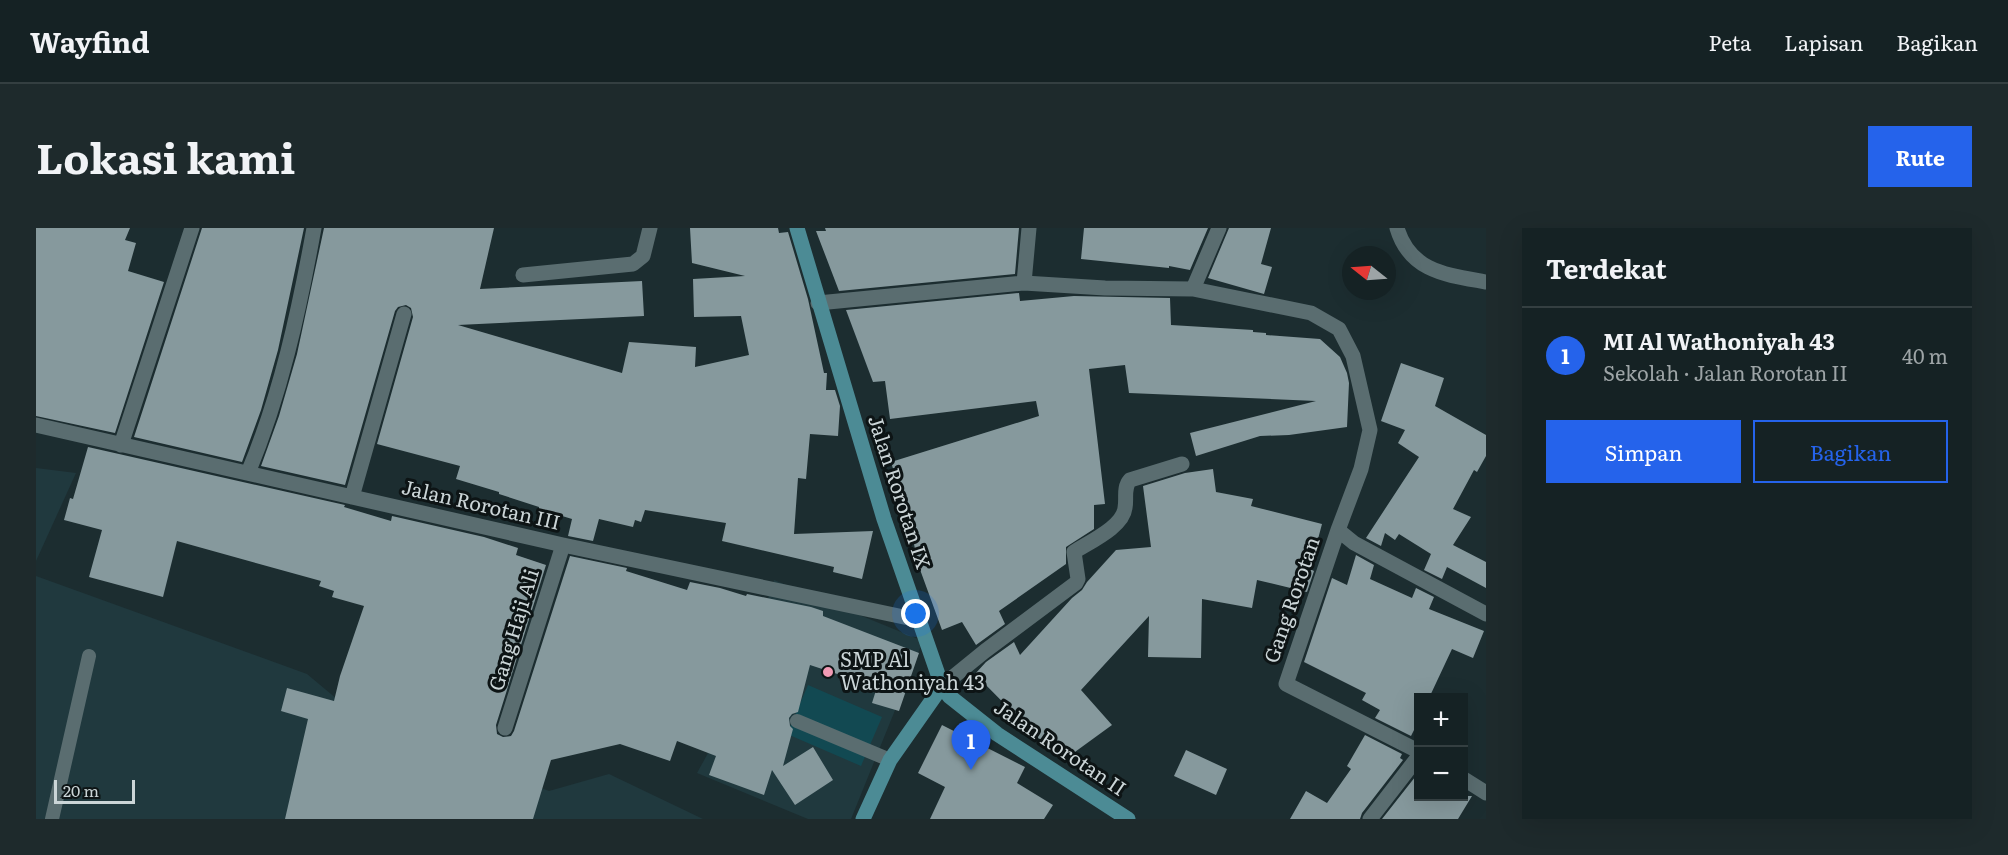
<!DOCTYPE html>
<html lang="id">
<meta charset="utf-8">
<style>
:root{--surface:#152224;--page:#1e2a2c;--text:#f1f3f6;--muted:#9da4a6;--line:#343f41;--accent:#2563eb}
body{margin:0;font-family:Literata,serif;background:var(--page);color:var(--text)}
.controls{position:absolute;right:18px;bottom:18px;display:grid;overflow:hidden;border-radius:0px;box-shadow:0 6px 24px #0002}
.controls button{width:54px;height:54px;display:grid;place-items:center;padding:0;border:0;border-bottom:2px solid var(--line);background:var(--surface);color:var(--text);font:30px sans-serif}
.compass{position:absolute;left:1306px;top:18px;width:54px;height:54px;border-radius:50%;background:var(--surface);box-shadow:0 6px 24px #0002;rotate:287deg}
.scale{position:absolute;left:18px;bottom:15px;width:81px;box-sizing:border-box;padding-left:6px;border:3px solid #cbd5d7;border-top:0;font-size:16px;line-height:21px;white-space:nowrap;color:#cbd5d7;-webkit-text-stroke:4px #0d1415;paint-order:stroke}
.you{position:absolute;left:880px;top:386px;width:21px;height:21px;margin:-15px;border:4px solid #fff;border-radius:50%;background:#1a73e8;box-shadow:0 0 0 9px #1a73e833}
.badge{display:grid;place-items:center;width:39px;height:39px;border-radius:50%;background:var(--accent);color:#fff;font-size:20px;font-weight:700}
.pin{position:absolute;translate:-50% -50px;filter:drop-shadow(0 2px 3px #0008)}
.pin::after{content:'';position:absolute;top:32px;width:21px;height:18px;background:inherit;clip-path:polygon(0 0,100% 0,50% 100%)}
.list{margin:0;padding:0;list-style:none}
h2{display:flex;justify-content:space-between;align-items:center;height:78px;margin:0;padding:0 24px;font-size:26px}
h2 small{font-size:20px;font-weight:400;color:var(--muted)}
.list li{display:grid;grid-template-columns:39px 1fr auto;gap:18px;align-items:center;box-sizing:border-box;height:96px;padding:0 24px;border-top:2px solid var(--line)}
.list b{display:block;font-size:22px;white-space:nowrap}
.list p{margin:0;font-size:20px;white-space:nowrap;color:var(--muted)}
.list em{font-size:20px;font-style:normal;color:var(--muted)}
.actions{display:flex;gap:12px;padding:18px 24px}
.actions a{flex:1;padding:14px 0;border:2px solid var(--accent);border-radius:0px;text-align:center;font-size:21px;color:var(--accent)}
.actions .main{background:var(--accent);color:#fff}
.map{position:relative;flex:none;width:1450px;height:591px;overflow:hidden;border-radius:0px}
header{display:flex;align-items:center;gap:36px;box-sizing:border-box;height:84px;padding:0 30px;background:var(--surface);border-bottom:2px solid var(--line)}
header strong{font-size:28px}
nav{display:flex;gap:33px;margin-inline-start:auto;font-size:21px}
.intro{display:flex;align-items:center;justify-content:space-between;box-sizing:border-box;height:144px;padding:0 36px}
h1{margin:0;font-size:42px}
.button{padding:15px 27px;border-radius:0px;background:var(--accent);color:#fff;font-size:21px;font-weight:700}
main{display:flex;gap:36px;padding:0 36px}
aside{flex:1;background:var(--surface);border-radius:0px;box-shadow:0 6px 24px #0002}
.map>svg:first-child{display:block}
</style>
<header>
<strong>Wayfind</strong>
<nav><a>Peta</a><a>Lapisan</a><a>Bagikan</a></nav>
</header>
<div class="intro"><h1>Lokasi kami</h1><a class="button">Rute</a></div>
<main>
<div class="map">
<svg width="1450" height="591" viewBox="0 0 1450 591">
<rect width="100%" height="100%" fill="#1c2d30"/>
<path fill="#20393e" d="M0 240 40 245 0 333Z
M0 348 271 446 326 492 513 563 573 546 667 591H0Z
M738 352 887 413 815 591H772L661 545 671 527 682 499 699 475Z"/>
<path fill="#124952" d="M772 457 846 489 825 538 751 506Z"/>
<path fill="#86999d" d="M0 0H94L89 12 100 15 92 43 128 54 79 205 0 188Z
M166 0H268L242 122 225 182 206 234 98 209Z
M288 0H458L444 61 606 53 608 88 422 97 586 145 593 114 660 119 659 139 713 127 705 88 658 89 657 51 709 48 656 35 654 0H742L743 5 752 4 772 71 788 145H791L790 162H799L804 178 802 208 774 206 770 251 762 250 758 306 837 303 826 351 797 344 798 339 686 313 690 295 609 282 605 294 599 292 597 299 563 291 557 313 532 308 536 291 503 281V279L463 266V264L420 251 424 238 341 216 377 89 375 80 370 77 362 79 359 83 309 257 225 238 243 188 261 126Z
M789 0H983L979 46 803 63 780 3H790Z
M1048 0H1172L1154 42 1133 38V40L1045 31Z
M1193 0H1235L1225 36 1236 39 1228 66 1172 50Z
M983 65 984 73 1038 68 1134 70 1135 97 1217 102V104L1230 105V107L1284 111 1304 129 1311 145 1313 155 1311 199 1253 207 1224 208 1160 228 1154 205 1280 173 1093 165 1089 137 1053 141 1069 276 1058 277V301L1030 319V336L963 383 969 396 940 417 926 394 906 402 882 336 875 301 855 234 1003 188 1000 173 854 191 849 153 837 154 810 82Z
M1365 135 1408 150 1399 178 1450 207V228L1441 244 1438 242 1417 281 1435 289 1417 317 1450 334V360L1411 339 1406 351 1388 342 1395 326 1363 306 1359 312 1349 305 1345 318 1330 310 1383 229 1362 215 1369 202 1345 193Z
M52 219 309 277 308 279 355 293 356 288 448 309 482 320 480 327 510 337 460 497 461 506 467 509 475 508 478 503 534 328 591 340 590 343 651 362 654 354 684 360 710 368 711 366 775 379 787 383V388L883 425 863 483 836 475 841 459 774 437 762 484 756 486 753 490 754 498 757 501 747 538 777 519 797 552 759 577 736 542 728 567 673 547 680 528 641 513 634 533 584 516 515 532 497 591H249L272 491 245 483 251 460 298 473 304 448 328 378 296 369 298 363 283 358 285 353 141 313 127 369 53 349 66 302 28 292 34 270 37 271Z
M1177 241 1180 264 1217 271 1215 278 1286 296 1274 341 1278 343 1271 364 1221 352 1216 380 1166 371 1165 430 1112 429 1113 388 1045 462 1076 497 1032 529 1021 515 1018 518H1010L939 446 950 434 978 414 984 427 1036 370 1046 362 1051 354 1080 322 1115 319 1107 258 1149 245Z
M1320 327 1338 337 1334 351 1376 370 1380 360 1398 369 1393 381 1448 403 1437 430 1416 421 1393 470H1383V492L1375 508 1339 490 1344 482 1326 472 1330 465 1268 434 1296 350 1311 357Z
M906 497 989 539 981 555 1017 577 1008 591H894L909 559 882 545Z
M1329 507 1366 526 1364 530 1367 532 1326 585 1324 591H1254L1270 563 1291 575 1315 541 1311 538Z
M1150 522 1191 541 1180 567 1138 548Z
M1383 544V568H1436L1422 591H1346Z"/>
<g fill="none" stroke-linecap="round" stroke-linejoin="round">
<path stroke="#5a6d70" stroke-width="14" d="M761 493 854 532
M16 591 53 428"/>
<path stroke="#5a6d70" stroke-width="15" d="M1361 0C1374 44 1411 47 1450 54
M487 47 597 36 607 28 614 0
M988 55 993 0
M1157 61 1183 0
M782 75 988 55 1069 60 1157 61 1275 85 1303 101 1317 128 1334 202 1325 241 1302 302 1318 315 1450 386
M0 197 527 317 882 392
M85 217 156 0
M212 245C245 166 263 83 278 0
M316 269 368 86
M1302 302 1250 456 1382 523
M906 458 949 423 1040 355 1042 351 1038 324C1053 314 1087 299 1089 280 1091 270 1087 260 1094 252L1146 236
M469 500 527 317
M1428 551 1450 565
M1334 591 1382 529"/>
<path stroke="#4c8b95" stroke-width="15" d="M761 0 848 291 906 458 913 468 961 506 1092 591
M827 591 854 532 906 458"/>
</g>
<circle fill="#f19ab4" stroke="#0d1415" stroke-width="2" cx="792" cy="444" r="6"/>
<g text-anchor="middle" stroke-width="6" stroke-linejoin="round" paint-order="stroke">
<g font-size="20" fill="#cbd5d7" stroke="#0d1415">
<text transform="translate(863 264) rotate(72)" y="7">Jalan Rorotan IX</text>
<text transform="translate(445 277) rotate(13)" y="7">Jalan Rorotan III</text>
<text transform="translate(1256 372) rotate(-71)" y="7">Gang Rorotan</text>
<text transform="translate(478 402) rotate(-73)" y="7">Gang Haji Ali</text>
<text transform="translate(1024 520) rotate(34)" y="7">Jalan Rorotan II</text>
</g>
<g font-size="20" fill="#cbd5d7" stroke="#0d1415" text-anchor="start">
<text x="804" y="439">SMP Al<tspan x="804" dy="23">Wathoniyah 43</tspan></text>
</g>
</g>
</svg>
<div class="controls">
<button>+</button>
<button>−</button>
</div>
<svg class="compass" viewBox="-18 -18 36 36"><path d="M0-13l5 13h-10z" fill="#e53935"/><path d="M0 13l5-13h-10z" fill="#9da4a6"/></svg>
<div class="scale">20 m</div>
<div class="you"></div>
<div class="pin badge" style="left:935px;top:542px">1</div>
</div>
<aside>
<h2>Terdekat<small></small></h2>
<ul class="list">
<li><span class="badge">1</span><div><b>MI Al Wathoniyah 43</b><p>Sekolah · Jalan Rorotan II</p></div><em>40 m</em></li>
</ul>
<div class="actions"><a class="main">Simpan</a><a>Bagikan</a></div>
</aside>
</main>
